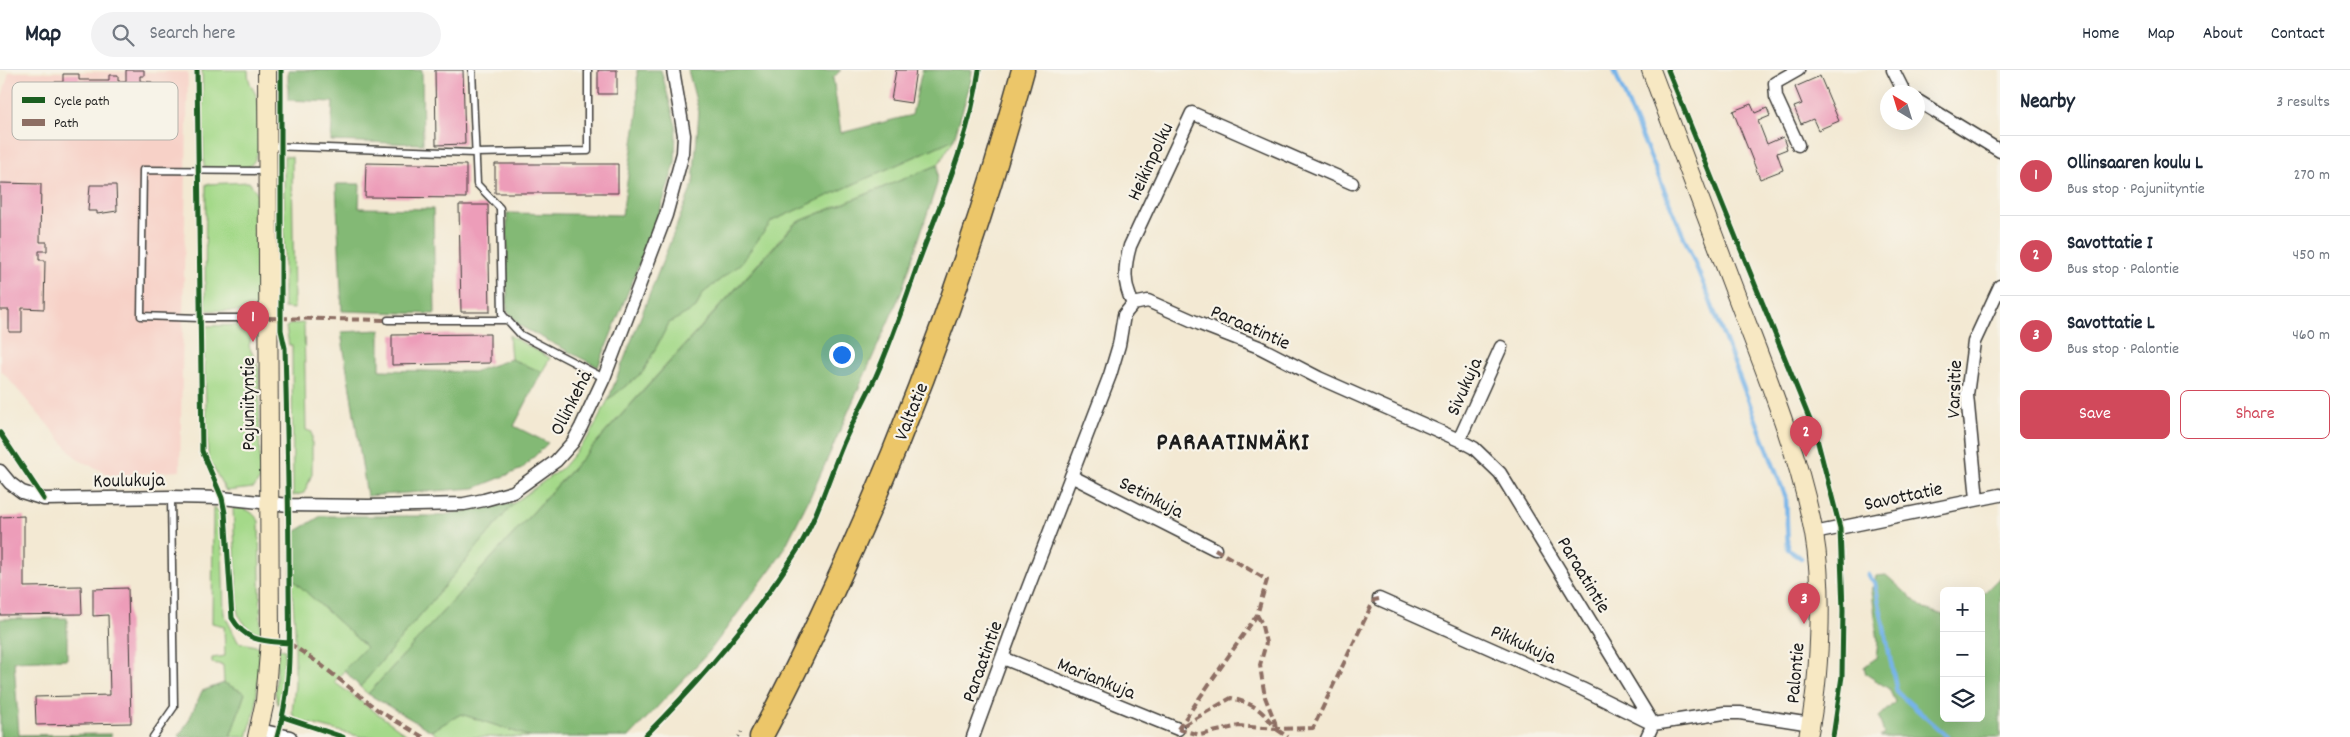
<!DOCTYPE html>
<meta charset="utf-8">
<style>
:root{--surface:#fff;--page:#f2f2f3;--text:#1f2937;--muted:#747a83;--line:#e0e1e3;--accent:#d1495b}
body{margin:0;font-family:Dekko,sans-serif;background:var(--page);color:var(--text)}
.controls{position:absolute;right:15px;bottom:15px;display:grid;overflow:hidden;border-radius:8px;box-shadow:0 5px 20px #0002}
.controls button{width:45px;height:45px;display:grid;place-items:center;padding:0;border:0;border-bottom:1px solid var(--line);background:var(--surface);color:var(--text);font:25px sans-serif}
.compass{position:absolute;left:1880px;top:15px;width:45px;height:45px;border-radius:50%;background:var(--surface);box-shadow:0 5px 20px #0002;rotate:322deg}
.you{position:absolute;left:841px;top:284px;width:18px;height:18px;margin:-12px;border:4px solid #fff;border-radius:50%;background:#1a73e8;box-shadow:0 0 0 8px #1a73e833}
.badge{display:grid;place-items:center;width:32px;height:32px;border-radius:50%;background:var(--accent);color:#fff;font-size:16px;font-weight:700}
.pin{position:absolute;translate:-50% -41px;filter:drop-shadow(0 1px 2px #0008)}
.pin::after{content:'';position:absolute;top:26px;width:18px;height:15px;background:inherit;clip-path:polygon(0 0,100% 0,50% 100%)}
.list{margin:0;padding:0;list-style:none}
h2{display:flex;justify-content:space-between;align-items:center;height:65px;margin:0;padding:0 20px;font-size:21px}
h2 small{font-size:16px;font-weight:400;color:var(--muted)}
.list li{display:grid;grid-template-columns:32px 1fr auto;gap:15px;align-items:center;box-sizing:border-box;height:80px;padding:0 20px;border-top:1px solid var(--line)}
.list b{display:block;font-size:19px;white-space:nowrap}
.list p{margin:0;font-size:16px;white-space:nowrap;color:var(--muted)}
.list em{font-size:16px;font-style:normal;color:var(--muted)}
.actions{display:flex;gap:10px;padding:15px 20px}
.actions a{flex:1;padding:11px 0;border:1px solid var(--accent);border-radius:8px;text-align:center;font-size:18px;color:var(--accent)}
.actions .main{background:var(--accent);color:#fff}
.icon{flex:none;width:28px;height:28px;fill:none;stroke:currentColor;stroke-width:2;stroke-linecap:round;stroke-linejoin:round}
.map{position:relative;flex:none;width:2000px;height:667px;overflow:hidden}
header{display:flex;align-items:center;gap:30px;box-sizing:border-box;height:70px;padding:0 25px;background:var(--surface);border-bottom:1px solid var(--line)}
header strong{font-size:24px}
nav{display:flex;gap:28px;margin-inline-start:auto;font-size:18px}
.search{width:350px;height:45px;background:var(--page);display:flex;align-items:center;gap:12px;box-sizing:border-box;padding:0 18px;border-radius:28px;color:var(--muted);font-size:19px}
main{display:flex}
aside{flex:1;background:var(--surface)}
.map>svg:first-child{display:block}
</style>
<header>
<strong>Map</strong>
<div class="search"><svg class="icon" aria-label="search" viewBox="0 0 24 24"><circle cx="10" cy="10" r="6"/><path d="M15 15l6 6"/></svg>Search here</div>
<nav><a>Home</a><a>Map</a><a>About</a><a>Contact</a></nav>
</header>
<main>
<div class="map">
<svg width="2000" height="667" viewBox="0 0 2000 667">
<rect width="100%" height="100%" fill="#f7f3e8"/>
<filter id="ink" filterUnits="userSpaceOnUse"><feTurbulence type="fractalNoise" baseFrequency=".02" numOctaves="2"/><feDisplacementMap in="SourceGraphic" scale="10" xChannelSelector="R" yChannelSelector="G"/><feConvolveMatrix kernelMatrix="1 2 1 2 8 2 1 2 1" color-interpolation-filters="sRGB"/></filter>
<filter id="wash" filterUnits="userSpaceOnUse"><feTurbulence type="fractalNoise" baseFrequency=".0096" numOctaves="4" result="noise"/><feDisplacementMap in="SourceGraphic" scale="20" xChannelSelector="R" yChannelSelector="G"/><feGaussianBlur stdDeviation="1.12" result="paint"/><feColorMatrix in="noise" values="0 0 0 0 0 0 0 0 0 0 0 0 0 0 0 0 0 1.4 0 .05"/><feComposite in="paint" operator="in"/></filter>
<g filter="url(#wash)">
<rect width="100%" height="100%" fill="#f3e9d3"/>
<path fill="#f7d1c7" d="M9 2H188L180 401 110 405 77 389 0 299V35Z"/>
<path fill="#a4d989" stroke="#607a52" d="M202 0H248C248 18 256 19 258 32 261 47 263 93 247 97 234 100 217 97 204 97Z
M954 69 938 95 795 153 368 624 360 617 514 433 562 398 590 365 608 330 643 302 669 253 696 238 702 224 740 194 772 151Z
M284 86 292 87 294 239 284 238Z
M249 112 259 125V233L251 242 205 240 206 114Z
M304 253 306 360 312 362V404L304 423 293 426 292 275H289L286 257 291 254Z
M247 255 253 261 249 276 259 299 260 409 254 418 226 421 208 388 203 256Z
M509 265 550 288 542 302 511 289Z
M213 437 221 443 224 544 238 572 260 577 256 637 247 667H230L245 623 224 613 223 595 212 593V588L225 586 224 556 212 553Z
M233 438C246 438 251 440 259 451L261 564 249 560 238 544Z
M291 508 366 577 334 612 410 667H362L296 650 292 642 295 615V557Z
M278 579 285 580 281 633 278 634 275 623Z
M461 644 531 667H439L431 661Z"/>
<path fill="#83b975" stroke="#506a48" d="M288 0H422L423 74 331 71 333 32 288 30Z
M637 0H661L676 56 675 94 658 147 598 297 520 256 507 241V143L622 145 638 40Z
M688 0H841L833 8 841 63 912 45 922 0H972L971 11 954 69 772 151 740 194 702 224 696 238 669 253 643 302 608 330 693 114 699 42Z
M938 95 937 114 901 223 814 419 781 485 709 582 629 667H531L461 644 431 661 368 624 796 153Z
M336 114H360L359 138 433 139 435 244 342 241Z
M380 260V300L473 302 511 289 542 302 514 356 548 373 522 399 475 418 367 426 341 262Z
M514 433 360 617 344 600 366 577 291 508 293 463 321 446H437Z
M1886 505 1924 539 1944 545V648H1981V526L2000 507V667H1880L1884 664 1879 647 1895 632 1889 619 1866 604 1864 597 1876 588 1878 572 1872 521 1876 506Z
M67 548V589L14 591 19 665 111 664V667H0V549Z
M224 613 245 623 230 667H178L188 652 202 621Z"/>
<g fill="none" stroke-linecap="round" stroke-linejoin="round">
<path stroke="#76b4e9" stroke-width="4.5" d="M1614 0 1704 215 1786 428 1788 479 1801 488
M1868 505 1875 513 1897 622 1948 667"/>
</g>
<g id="blocks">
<path fill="#ed9db9" d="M126 0H144V6H140V11L152 12V18H156V59L87 61V57H52L53 19H55V12H63V4H79V10H109V5H118V11H126Z
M435 0H463L465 74 436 75Z
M598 0H617V24H598Z
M896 0H916L911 33 891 30Z
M1820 6 1839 51 1818 60 1813 49 1801 54 1794 37 1802 34 1795 17Z
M1751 34 1755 43 1767 38 1770 46 1758 51 1767 74 1783 67 1787 79 1777 83 1783 100 1760 109 1733 41Z
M366 93 466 95V128L365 127Z
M495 94H618V123H495Z
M0 113 41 114 40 172H47V181H39V190H45L44 239 22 238V262H9V240H0Z
M90 115H116L117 141 97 144V141H88Z
M459 135H488L490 242H461Z
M490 264V293L392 295V265Z
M24 446V517L81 516 82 544 0 545V447Z
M128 518 131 653 36 655 35 627 110 625 108 545 93 546V519Z"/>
</g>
</g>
<g filter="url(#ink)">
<use href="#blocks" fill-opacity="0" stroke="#3c3b37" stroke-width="1"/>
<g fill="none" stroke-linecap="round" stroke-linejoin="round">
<defs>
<path id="lane" d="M472 0 477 114 500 138 502 244 521 265 604 308
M268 76 474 83 588 81V0
M266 101 143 100 141 246 200 248H267
M388 250H508
M153 667 174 637 171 427"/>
<path id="street" d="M1893 0 1904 22
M1918 31 2000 81
M1798 75 1776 27 1775 13 1798 0
M1133 234C1123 214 1124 197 1130 176L1192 43 1352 113
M1459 370 1501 277
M0 401 10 413 22 422 44 429 171 427 222 428 289 435 368 436 464 434 484 430 513 422 556 391 573 372 581 357 604 308 666 145 683 83 684 65 673 0
M1071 406 1215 479
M1977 429 1967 325 1974 272 2000 216
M1814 463 2000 425
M1379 529 1582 619 1653 654
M1003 588 1178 659
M1653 654 1724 643H1740L1811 654
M260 660 290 667
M973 667 1018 544 1110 305 1119 275 1124 245 1133 234 1148 231 1200 254 1259 277 1319 308 1459 370 1474 378 1500 403 1653 654
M1647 667 1653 654"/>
<path id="secondary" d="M1651 0C1680 77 1709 153 1738 230 1767 306 1799 383 1814 464 1824 521 1820 610 1808 667
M257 667 265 631 270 571 267 0"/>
<path id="highway" d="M761 667C786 621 809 573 831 525 910 356 974 180 1023 0"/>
</defs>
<use href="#lane" stroke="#3c3b37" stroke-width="9"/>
<use href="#street" stroke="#3c3b37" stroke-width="15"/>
<use href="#secondary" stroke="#3c3b37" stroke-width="20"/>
<use href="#highway" stroke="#3c3b37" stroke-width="25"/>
<path stroke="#3c3b37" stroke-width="2.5" stroke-dasharray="1 4" stroke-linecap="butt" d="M738 667 741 662"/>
<use href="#lane" stroke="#fff" stroke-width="6"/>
<use href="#street" stroke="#fff" stroke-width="12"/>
<use href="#secondary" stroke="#f7e8c3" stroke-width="18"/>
<use href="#highway" stroke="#ecc669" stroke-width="22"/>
<path stroke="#8d6e63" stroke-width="4" stroke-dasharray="8 4" stroke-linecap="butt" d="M268 248 388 250
M1257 545 1261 552 1266 573 1260 595 1262 609 1265 627 1275 652 1276 659 1288 667
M289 573 320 594 379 641 423 667
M1184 655 1231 628C1253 634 1260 638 1274 656
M1178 659 1200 665 1239 656 1276 659 1313 658 1374 530 1379 529
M1178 659 1257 545 1267 510 1215 479"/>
<defs>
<path id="cycleway" d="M197 0 202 381 222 428 225 443 232 548C246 572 263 571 289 573
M1668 0 1816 365 1840 458 1843 540 1842 606 1833 667
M0 363 44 429
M283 647 343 667
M277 667C293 616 289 562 289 509 289 432 287 355 285 278L281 260V0
M644 667C701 610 755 547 798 479 818 446 828 410 843 374 853 351 865 329 876 306 893 268 906 228 920 188 943 127 970 65 979 0"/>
</defs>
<use href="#cycleway" stroke="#f7f3e8" stroke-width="8"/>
<use href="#cycleway" stroke="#1b5e20" stroke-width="5"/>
</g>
</g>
<g text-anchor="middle" stroke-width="4.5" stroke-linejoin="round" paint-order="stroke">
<g font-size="20" fill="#1c1c1c" stroke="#f7f3e8">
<text transform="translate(1149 91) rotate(-65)" y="7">Heikinpolku</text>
<text transform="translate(1251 256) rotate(24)" y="7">Paraatintie</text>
<text transform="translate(1463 316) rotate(-66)" y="7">Sivukuja</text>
<text transform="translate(1953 319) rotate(-88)" y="7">Varsitie</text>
<text transform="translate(570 332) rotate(-63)" y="7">Ollinkehä</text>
<text transform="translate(247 334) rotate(-90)" y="7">Pajuniityntie</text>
<text transform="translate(910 341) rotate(-68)" y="7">Valtatie</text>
<text transform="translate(129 409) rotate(-1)" y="7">Koulukuja</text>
<text transform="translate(1903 425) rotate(-12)" y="7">Savottatie</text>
<text transform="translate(1152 426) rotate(27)" y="7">Setinkuja</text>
<text transform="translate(1585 504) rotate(59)" y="7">Paraatintie</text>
<text transform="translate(1524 573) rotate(24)" y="7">Pikkukuja</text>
<text transform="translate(981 591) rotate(-70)" y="7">Paraatintie</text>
<text transform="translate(1794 603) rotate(-85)" y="7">Palontie</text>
<text transform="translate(1097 607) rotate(22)" y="7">Mariankuja</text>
</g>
<g font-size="25" font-weight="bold" letter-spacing="1" fill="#1c1c1c" stroke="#f7f3e8">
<text x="1233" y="379">PARAATINMÄKI</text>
</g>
</g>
<rect x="12" y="12" width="166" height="58" rx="8" fill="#f7f3e8" stroke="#b5b2ab" stroke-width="1"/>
<rect x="22" y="27" width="23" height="6" fill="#1b5e20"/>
<rect x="22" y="49" width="23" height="7" fill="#8d6e63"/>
<g font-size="14" fill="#1c1c1c">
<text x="54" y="35">Cycle path</text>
<text x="54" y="57">Path</text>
</g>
</svg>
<div class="controls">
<button>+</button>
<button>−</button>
<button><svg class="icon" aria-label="layers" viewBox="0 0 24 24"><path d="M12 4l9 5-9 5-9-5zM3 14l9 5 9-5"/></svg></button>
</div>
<svg class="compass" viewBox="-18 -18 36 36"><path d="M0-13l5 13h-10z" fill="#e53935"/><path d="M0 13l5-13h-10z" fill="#747a83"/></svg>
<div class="you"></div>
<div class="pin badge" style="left:253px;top:272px">1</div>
<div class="pin badge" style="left:1806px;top:387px">2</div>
<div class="pin badge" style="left:1804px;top:554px">3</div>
</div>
<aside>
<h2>Nearby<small>3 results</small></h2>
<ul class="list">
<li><span class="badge">1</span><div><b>Ollinsaaren koulu L</b><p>Bus stop · Pajuniityntie</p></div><em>270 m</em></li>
<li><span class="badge">2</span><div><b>Savottatie I</b><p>Bus stop · Palontie</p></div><em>450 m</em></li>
<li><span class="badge">3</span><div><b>Savottatie L</b><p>Bus stop · Palontie</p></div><em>460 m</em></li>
</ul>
<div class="actions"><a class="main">Save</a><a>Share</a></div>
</aside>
</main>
